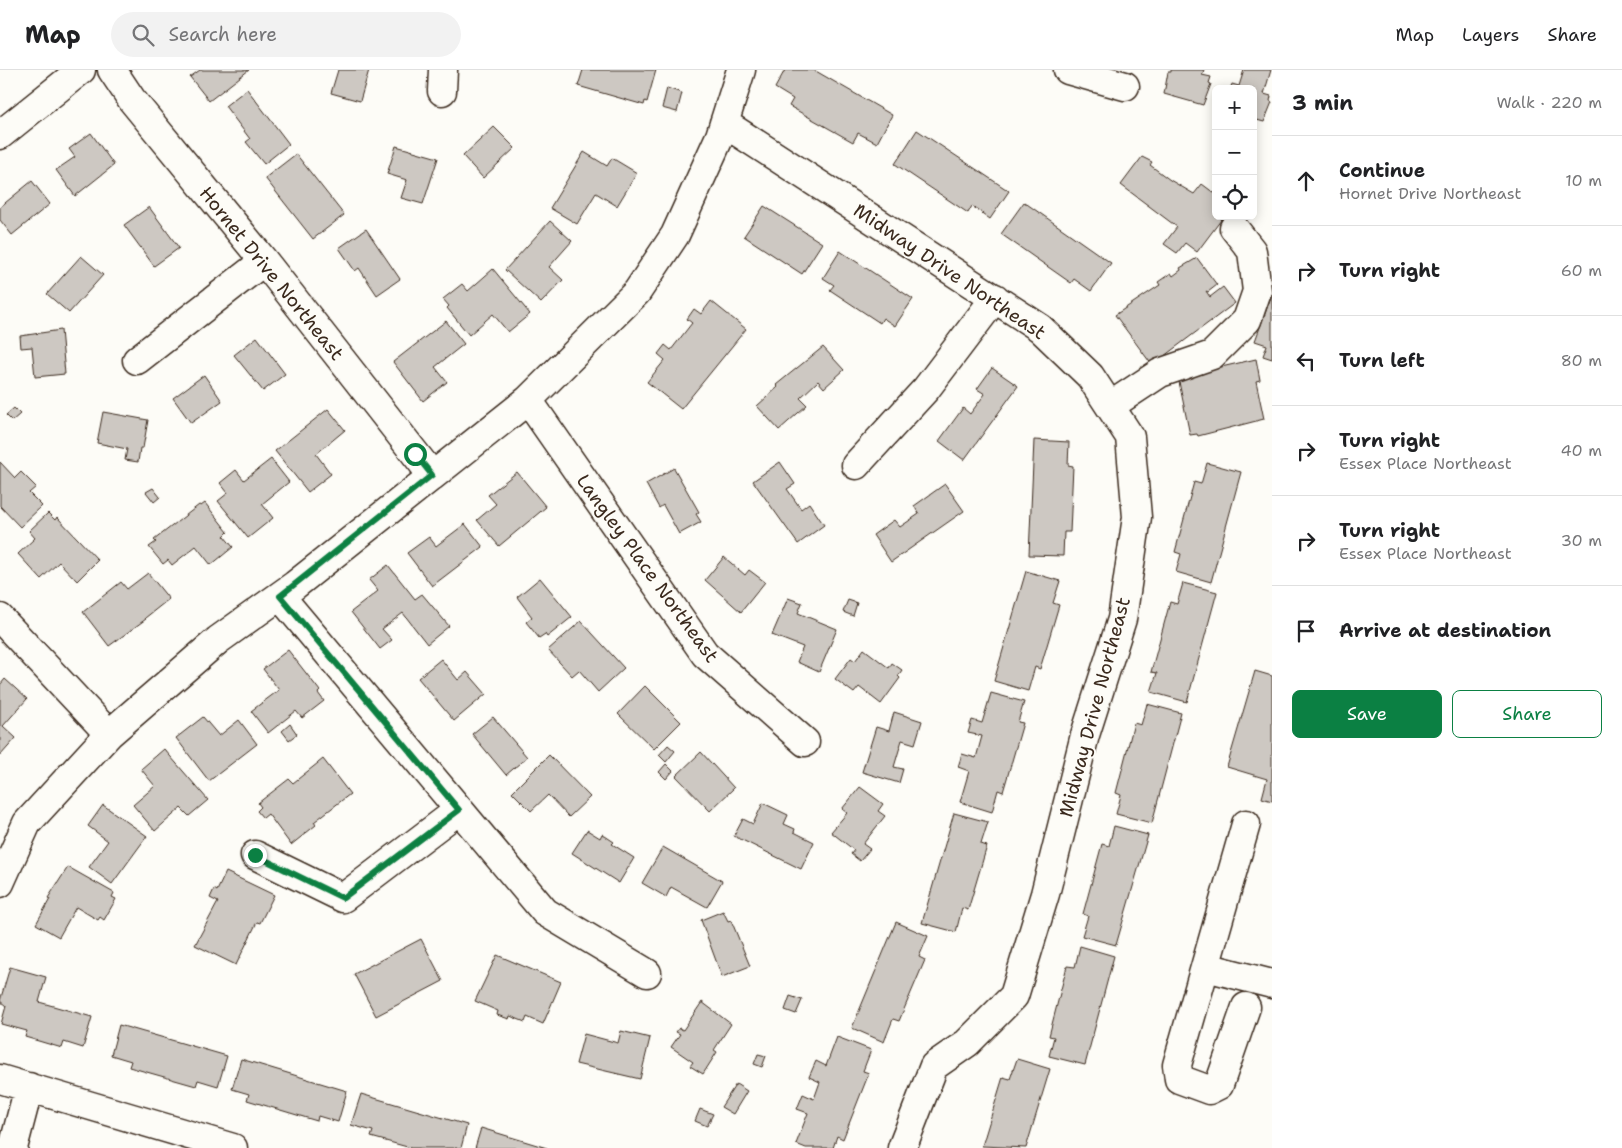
<!DOCTYPE html>
<meta charset="utf-8">
<style>
:root{--surface:#fff;--page:#f2f2f2;--text:#202124;--muted:#757577;--line:#e0e0e0;--accent:#0b8043}
body{margin:0;font-family:"Shantell Sans",sans-serif;background:var(--page);color:var(--text)}
.controls{position:absolute;right:15px;top:15px;display:grid;overflow:hidden;border-radius:8px;box-shadow:0 2px 12px #0003}
.controls button{width:45px;height:45px;display:grid;place-items:center;padding:0;border:0;border-bottom:1px solid var(--line);background:var(--surface);color:var(--text);font:25px sans-serif}
.stop{position:absolute;width:15px;height:15px;margin:-11px;border:4px solid #0b8043;border-radius:50%;background:#fff}
.stop.end{background:#0b8043;border-color:#fff;box-shadow:0 1px 5px #0008}
.list{margin:0;padding:0;list-style:none}
h2{display:flex;justify-content:space-between;align-items:center;height:65px;margin:0;padding:0 20px;font-size:21px}
h2 small{font-size:16px;font-weight:400;color:var(--muted)}
.list li{display:grid;grid-template-columns:32px 1fr auto;gap:15px;align-items:center;box-sizing:border-box;height:90px;padding:0 20px;border-top:1px solid var(--line)}
.list b{display:block;font-size:19px;white-space:nowrap}
.list p{margin:0;font-size:16px;white-space:nowrap;color:var(--muted)}
.list em{font-size:16px;font-style:normal;color:var(--muted)}
.actions{display:flex;gap:10px;padding:15px 20px}
.actions a{flex:1;padding:11px 0;border:1px solid var(--accent);border-radius:8px;text-align:center;font-size:18px;color:var(--accent)}
.actions .main{background:var(--accent);color:#fff}
.icon{flex:none;width:28px;height:28px;fill:none;stroke:currentColor;stroke-width:2;stroke-linecap:round;stroke-linejoin:round}
.map{position:relative;flex:none;width:1272px;height:1078px;overflow:hidden}
header{display:flex;align-items:center;gap:30px;box-sizing:border-box;height:70px;padding:0 25px;background:var(--surface);border-bottom:1px solid var(--line)}
header strong{font-size:24px}
nav{display:flex;gap:28px;margin-inline-start:auto;font-size:18px}
.search{width:350px;height:45px;background:var(--page);display:flex;align-items:center;gap:12px;box-sizing:border-box;padding:0 18px;border-radius:28px;color:var(--muted);font-size:19px}
main{display:flex}
aside{flex:1;background:var(--surface)}
.map>svg:first-child{display:block}
</style>
<header>
<strong>Map</strong>
<div class="search"><svg class="icon" aria-label="search" viewBox="0 0 24 24"><circle cx="10" cy="10" r="6"/><path d="M15 15l6 6"/></svg>Search here</div>
<nav><a>Map</a><a>Layers</a><a>Share</a></nav>
</header>
<main>
<div class="map">
<svg width="1272" height="1078" viewBox="0 0 1272 1078">
<rect width="100%" height="100%" fill="#fdfcf7"/>
<filter id="ink" filterUnits="userSpaceOnUse"><feTurbulence type="fractalNoise" baseFrequency=".02" numOctaves="2"/><feDisplacementMap in="SourceGraphic" scale="10" xChannelSelector="R" yChannelSelector="G"/><feConvolveMatrix kernelMatrix="1 2 1 2 8 2 1 2 1" color-interpolation-filters="sRGB"/></filter>
<g filter="url(#ink)">
<path fill="#cdc8c2" stroke="#3b2a1e" d="M200 0H249L209 31 190 7Z
M338 0H369L360 31 331 23Z
M583 0H656L647 32 645 31 644 35 578 16Z
M785 0H814L892 45 877 73 858 63 853 72 789 36 793 29 775 18Z
M1171 0H1204L1202 5 1211 7 1209 13 1211 14 1203 35 1164 24 1168 2H1171Z
M1244 0H1271L1264 24 1271 26 1270 31 1272 32 1264 52 1253 49V19H1230L1232 14 1239 16Z
M667 18 682 23 677 42 662 38Z
M247 19 289 74 264 94 246 72 250 69 225 36Z
M494 57 515 78 483 108 463 86Z
M917 60 1009 121 990 149 972 136 968 143 895 94Z
M91 63 114 95 75 126 56 100 75 87 69 79Z
M396 76 438 88 423 134 401 128 407 110 387 104Z
M584 82 607 96 612 88 637 103 617 136 596 123 577 154 550 138Z
M296 84 344 145 313 169 265 108Z
M1142 87 1152 92 1150 95 1170 110 1194 124 1202 114 1214 123 1216 122V146H1224L1197 182 1185 173 1177 183 1164 174 1177 157 1121 115Z
M32 111 50 134 12 165 0 150V137Z
M1024 132 1111 193 1091 221 1074 209 1071 213 1001 164Z
M764 136 822 173 802 204 744 166Z
M149 137 179 178 154 196 124 155Z
M550 151 572 171 549 197 563 210 541 233 505 200Z
M366 159 400 209 377 225 359 198 355 201 339 178Z
M840 181 913 229 895 256 883 248 880 253 830 220 834 215 823 208Z
M81 186 103 205 69 243 47 224Z
M1197 188 1217 215 1208 222 1206 221 1210 227 1223 217 1235 233 1152 295 1115 245 1160 215 1158 212 1171 203 1173 206 1181 200 1180 198Z
M493 199 530 244 508 262 493 244 469 265 447 238 449 236 443 229 462 214 468 221Z
M1272 224V289L1263 286 1267 275 1255 271Z
M711 231 746 259 681 339 647 312 665 290 658 284 665 275 671 280 692 253 687 249 694 239 701 244Z
M446 251 464 274 435 297 447 312 423 331 393 292Z
M61 260 65 304 35 307 32 277 21 278 20 266Z
M257 267 285 304 263 321 234 285Z
M823 277 844 300 824 318 818 311 800 328 807 335 779 360 757 336 778 317 776 315Z
M1256 289 1260 310 1256 311 1264 349 1198 366 1197 364 1190 365 1178 307Z
M992 298 1018 316 964 390 939 371 963 338 970 344 985 324 977 319Z
M204 305 222 331 191 353 173 328Z
M14 338 20 344 12 351 6 345Z
M328 339 345 360 316 384 331 404 308 422 275 381Z
M103 342 148 350 143 378H140L138 392 125 390 127 379 97 373Z
M1034 370 1069 372 1068 395 1073 396 1070 462H1064L1063 486 1029 485Z
M271 389 289 412 262 434 273 448 248 468 218 431 228 423 220 413 236 400 244 410Z
M0 392 15 408 21 402 36 417 29 423 42 436 20 457 0 436Z
M780 392 795 414 787 419 801 439 809 433 824 455 798 474 753 411Z
M1207 393 1241 402 1211 512 1176 502 1181 484 1175 482 1194 412 1201 414Z
M674 398 699 442 696 444 701 452 679 464 663 435 659 438 646 414Z
M517 402 546 437 499 476 477 450 496 434 488 425Z
M945 414 964 441 891 492 873 465 894 450 900 457 919 444 914 436Z
M153 418 160 427 154 432 146 422Z
M205 433 228 462 224 466 233 477 211 495 196 476 172 495 168 490 163 494 149 477 156 472 154 470 199 435 201 436Z
M48 443 55 450 57 447 98 490 77 511 59 492 41 509 18 484 35 468 29 461Z
M465 454 483 477 432 516 407 483 429 467 436 476Z
M724 487 745 505 749 500 765 512 741 542 705 510Z
M388 495 415 529 422 524 449 556 427 574 403 543 382 559 392 570 380 579 351 542 378 521 369 510Z
M1026 501 1060 511 1053 533 1059 535 1040 599 1035 597 1028 621 994 611Z
M148 503 169 529 145 548 146 549 109 576 83 542 121 512 127 519Z
M540 508 572 547 547 567 545 564 539 568 526 552 532 547 517 527Z
M1183 513 1217 522 1187 632 1151 622 1157 603 1151 602 1170 532 1177 534Z
M788 528 802 533 798 543 837 559 819 602 797 592 803 577 772 565Z
M848 530 857 533 853 546 843 542Z
M581 551 624 598 598 622 579 600 572 606 548 580Z
M864 579 889 598 892 593 902 600 898 606 900 608 881 634 859 617 854 623 835 609 851 588 855 591Z
M288 580 320 621 318 623 324 631 302 648 296 641 268 663 251 641 279 620 263 599Z
M441 589 458 610 467 602 486 624 454 651 418 608Z
M1255 601 1272 606V731L1262 728 1267 709 1227 697Z
M5 609 27 629 3 656 16 668 0 686V615Z
M645 616 681 652 654 679 618 644Z
M991 623 1024 632 1018 652 1023 653 1003 722 998 720 992 742 960 732 969 701 958 697 962 684 976 688 982 666 968 663 972 650 982 653Z
M1147 634 1181 643 1152 753 1116 744 1121 725 1116 723 1134 653 1141 655Z
M894 642 922 651 915 674 902 670 894 697 903 699 899 713 862 702 876 657 889 661Z
M203 647 219 666 239 650 257 674 209 711 176 668Z
M493 647 527 687 506 705 472 664Z
M290 654 297 664 289 670 282 661Z
M668 675 675 681 666 692 659 685Z
M164 679 208 730 189 746 181 738 155 761 133 735 155 716 141 699Z
M701 682 734 718 710 741 676 706Z
M549 685 590 727 569 747 548 725 531 741 512 722Z
M323 689 350 724 314 752 316 755 291 775 268 744 263 748 257 741 261 737 258 733 289 709 293 713Z
M666 694 673 701 666 709 659 702Z
M860 717 883 734 878 741 885 746 863 774 870 779 860 791 851 784 854 780 831 762 847 743 842 739Z
M763 733 788 745 784 754 795 759 794 762 814 772 801 799 734 766 743 749 753 754Z
M103 735 147 766 112 814 89 797 108 771 88 756Z
M954 743 988 752 981 774 987 776 968 840 962 838 956 862 922 853Z
M1114 756 1148 765 1116 875 1082 866 1088 846 1083 844 1102 774 1109 776Z
M587 760 600 768 602 764 614 772 612 774 634 788 619 813 572 783Z
M663 777 722 811 707 837 671 817 666 827 642 813Z
M68 797 114 823 112 827 116 829 104 850 100 847 98 850 76 837 59 867 36 854 50 829 48 828Z
M226 802 274 825 260 853 257 852 236 895 195 875 218 832 210 828 214 819 217 821Z
M723 841 728 851 731 850 750 896 722 907 701 850Z
M896 852 928 866 919 887 925 890 899 951 893 949 884 972 852 958Z
M421 869 443 911 376 946 354 904Z
M1080 876 1114 886 1085 995 1049 986 1054 967 1049 966 1067 896 1075 897Z
M497 885 561 912 543 954 527 947 525 952 510 946 509 949 497 945 498 941 475 931Z
M10 897 46 907 39 932 92 947 83 978 64 972 62 978 25 967 27 961 1 954 6 936 0 931Z
M790 926 802 930 796 944 785 940Z
M702 932 731 954 714 980 717 982 703 1004 690 996 693 992 671 977 680 964 676 962 679 958 683 960Z
M119 955 227 986 218 1016 198 1010 196 1016 129 997 131 991 111 985Z
M621 961 650 968 640 1009 576 994 584 964 618 973Z
M837 967 871 980 863 1001 869 1003 843 1069 837 1066 833 1078H806L796 1074 808 1043 797 1039 803 1024 814 1029 820 1012 809 1007 816 991 826 996Z
M758 984 766 986 762 997 754 994Z
M241 989 347 1021 338 1052 318 1046 317 1051 247 1030 249 1024 232 1019Z
M1017 989 1050 999 1026 1078 982 1076 1003 1007 1010 1009Z
M736 1014 747 1021 733 1044 721 1037Z
M361 1024 467 1055 461 1078H411L371 1067 373 1061 351 1055Z
M700 1039 713 1044 707 1056 695 1051Z
M481 1058 547 1078H475Z"/>
<g fill="none" stroke-linecap="round" stroke-linejoin="round">
<defs>
<path id="minor" d="M112 0 132 30 264 191 432 405
M1068 0 1125 16
M442 21 443 0
M724 53 1040 258 1090 306 1130 367 1137 447 1122 549 1085 665 1045 824 1014 926 967 973 934 996 902 1078
M0 65 81 0
M137 290 264 191
M528 330 705 584 805 672
M1110 336 1160 303 1212 285 1247 250 1257 221 1252 181 1234 158
M856 395 926 319 995 228
M280 526 545 842 647 903
M0 548 109 664
M255 785 343 828 459 740
M0 813 27 753 109 664 218 570 295 515 528 330 637 222 675 165 720 66 741 0
M1206 897 1272 914
M1246 937 1219 1015 1209 1020 1179 1009 1177 995 1246 754
M0 1009 233 1078
M13 1078 29 1017"/>
</defs>
<use href="#minor" stroke="#3b2a1e" stroke-width="31"/>
<use href="#minor" stroke="#fdfcf7" stroke-width="28"/>
</g>
</g>
<g fill="none" stroke-linecap="round" stroke-linejoin="round" filter="url(#ink)">
<path stroke="#0b8043" stroke-width="6" d="M255 785 343 828 459 740 280 526 432 405 415 384"/>
</g>
<g text-anchor="middle" stroke-width="4" stroke-linejoin="round" paint-order="stroke">
<g font-size="19" fill="#3b2a1e" stroke="#fdfcf7">
<text transform="translate(950 201) rotate(34)" y="7">Midway Drive Northeast</text>
<text transform="translate(272 203) rotate(51)" y="7">Hornet Drive Northeast</text>
<text transform="translate(648 498) rotate(54)" y="7">Langley Place Northeast</text>
<text transform="translate(1094 637) rotate(-75)" y="7">Midway Drive Northeast</text>
</g>
</g>
</svg>
<div class="controls">
<button>+</button>
<button>−</button>
<button><svg class="icon" aria-label="locate" viewBox="0 0 24 24"><circle cx="12" cy="12" r="6"/><path d="M12 2v4M12 18v4M2 12h4M18 12h4"/></svg></button>
</div>
<div class="stop" style="left:415px;top:384px"></div>
<div class="stop end" style="left:255px;top:785px"></div>
</div>
<aside>
<h2>3 min<small>Walk · 220 m</small></h2>
<ul class="list">
<li><svg class="icon" aria-label="ahead" viewBox="0 0 24 24"><path d="M12 20V5M6 11l6-6 6 6"/></svg><div><b>Continue</b><p>Hornet Drive Northeast</p></div><em>10 m</em></li>
<li><svg class="icon" aria-label="right" viewBox="0 0 24 24"><path d="M7 20v-9h11M14 6l5 5-5 5"/></svg><div><b>Turn right</b></div><em>60 m</em></li>
<li><svg class="icon" aria-label="left" viewBox="0 0 24 24"><path d="M17 20v-9H6M10 6l-5 5 5 5"/></svg><div><b>Turn left</b></div><em>80 m</em></li>
<li><svg class="icon" aria-label="right" viewBox="0 0 24 24"><path d="M7 20v-9h11M14 6l5 5-5 5"/></svg><div><b>Turn right</b><p>Essex Place Northeast</p></div><em>40 m</em></li>
<li><svg class="icon" aria-label="right" viewBox="0 0 24 24"><path d="M7 20v-9h11M14 6l5 5-5 5"/></svg><div><b>Turn right</b><p>Essex Place Northeast</p></div><em>30 m</em></li>
<li><svg class="icon" aria-label="arrive" viewBox="0 0 24 24"><path d="M6 21V4h12l-3 4 3 4H6"/></svg><div><b>Arrive at destination</b></div></li>
</ul>
<div class="actions"><a class="main">Save</a><a>Share</a></div>
</aside>
</main>
